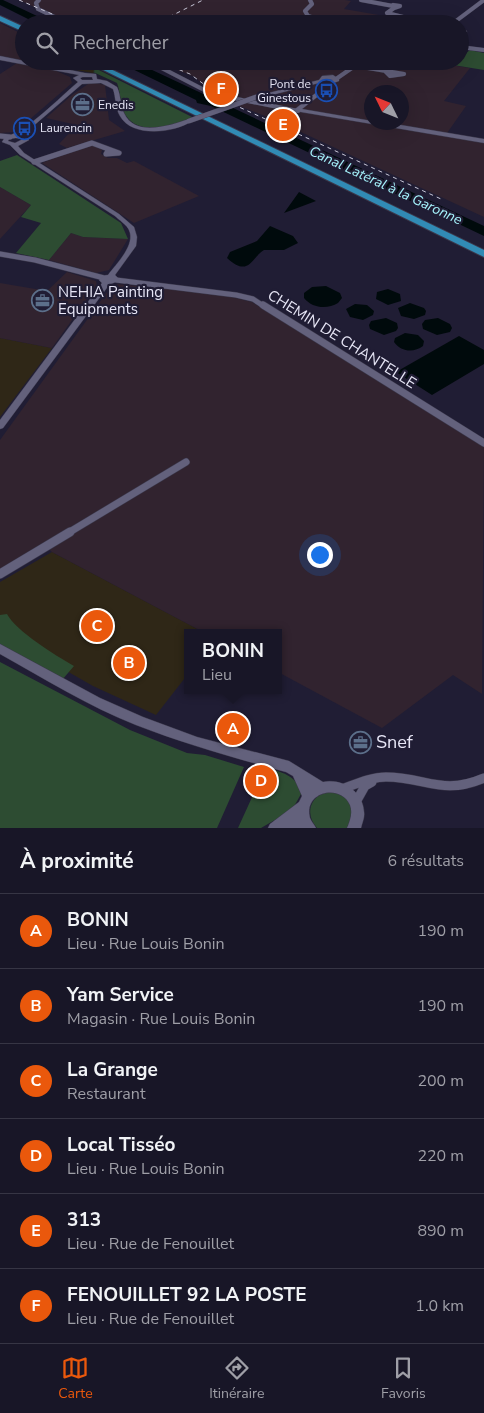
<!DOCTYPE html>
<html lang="fr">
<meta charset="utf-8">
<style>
:root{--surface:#181627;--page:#211f2f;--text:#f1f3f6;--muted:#9f9fa7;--line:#363544;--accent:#ea580c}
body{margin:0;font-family:"Nunito Sans",sans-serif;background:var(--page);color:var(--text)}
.compass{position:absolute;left:364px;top:85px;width:45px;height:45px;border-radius:50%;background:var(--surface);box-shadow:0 5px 20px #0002;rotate:313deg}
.you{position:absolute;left:319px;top:554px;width:18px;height:18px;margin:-12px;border:4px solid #fff;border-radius:50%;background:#1a73e8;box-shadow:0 0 0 8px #1a73e833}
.badge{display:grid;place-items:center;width:32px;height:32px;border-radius:50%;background:var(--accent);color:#fff;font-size:16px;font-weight:700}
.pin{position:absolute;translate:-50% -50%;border:2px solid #fff;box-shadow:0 1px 5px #0006}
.popup{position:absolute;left:184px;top:629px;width:98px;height:65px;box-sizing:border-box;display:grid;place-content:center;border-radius:0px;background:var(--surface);filter:drop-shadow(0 1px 4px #0005);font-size:16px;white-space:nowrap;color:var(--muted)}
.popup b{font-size:19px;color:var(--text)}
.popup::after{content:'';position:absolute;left:50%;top:100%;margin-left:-10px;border:10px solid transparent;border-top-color:var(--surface)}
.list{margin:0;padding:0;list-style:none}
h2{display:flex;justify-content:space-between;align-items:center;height:65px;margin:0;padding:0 20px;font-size:21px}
h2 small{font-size:16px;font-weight:400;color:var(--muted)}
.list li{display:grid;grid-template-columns:32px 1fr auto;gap:15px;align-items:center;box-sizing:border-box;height:75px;padding:0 20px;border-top:1px solid var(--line)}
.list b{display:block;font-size:19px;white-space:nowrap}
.list p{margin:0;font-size:16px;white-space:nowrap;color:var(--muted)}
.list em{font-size:16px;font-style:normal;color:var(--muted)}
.icon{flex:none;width:28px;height:28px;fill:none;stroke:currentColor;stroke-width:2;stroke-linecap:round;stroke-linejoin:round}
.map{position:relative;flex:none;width:484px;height:828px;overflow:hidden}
.search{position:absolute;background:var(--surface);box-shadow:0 5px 20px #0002;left:15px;right:15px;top:15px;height:55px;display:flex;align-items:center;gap:12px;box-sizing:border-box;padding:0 18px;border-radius:28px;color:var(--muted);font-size:19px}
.sheet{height:515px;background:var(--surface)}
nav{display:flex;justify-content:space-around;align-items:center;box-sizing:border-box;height:70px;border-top:1px solid var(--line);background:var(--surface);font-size:14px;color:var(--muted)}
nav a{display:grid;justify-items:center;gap:2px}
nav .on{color:var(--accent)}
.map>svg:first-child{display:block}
</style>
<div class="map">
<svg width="484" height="828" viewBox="0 0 484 828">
<rect width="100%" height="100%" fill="#201d34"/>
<path fill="#2f2717" d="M25 61H76L95 71 93 73Z
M0 338 52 348 0 417Z
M52 552 205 633H188V674L156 715 93 686 0 633V582Z"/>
<path fill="#31232f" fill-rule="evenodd" d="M19 0H345L351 1 344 9 402 19 398 24H71Z
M0 23 24 35V59L21 61 0 57Z
M155 61H455L451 65 470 68 444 101 466 106 445 136 484 143V217L275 120 216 97 195 77ZM372 92H402V122H372Z
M17 63 54 70 70 77 72 83 15 132 0 133V74Z
M91 82 105 85 109 120 125 131 67 148 59 144 77 125 46 118 72 95Z
M88 145 95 146 102 150 101 154 108 158H117L127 163 134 161 199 196 134 223 42 163Z
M0 187 31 205 0 239Z
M71 233 83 237 128 239 109 270 96 273 49 260Z
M67 272 96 281 97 285 52 348 0 338V283L47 291Z
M116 284 215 293 252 302 484 447 482 694 453 675 382 728 278 672V633H205L52 552 43 543 0 569V440L110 288Z"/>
<path fill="#2d4c32" d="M470 50 484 53V70L453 65 460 61V58Z
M76 61H81L194 118C175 124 142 137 127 117 120 109 121 93 117 83L93 72 95 71Z
M17 155 121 223 128 239 83 237 71 233 49 260 16 253 41 223 21 217 31 205 0 187V161Z
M7 614C16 631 55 655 74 666L62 680 0 645V615Z
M0 662 130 730 187 753 205 755 244 767 217 828H0Z
M273 770C286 773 299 779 301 794L292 810 261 828H238L263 773Z
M327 792C351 792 357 809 347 828H317C305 815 309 797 327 792Z"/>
<path fill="#000a0c" d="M0 0H3L54 24H38L0 5Z
M116 61H133L484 226V236L211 106 197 103 196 100Z
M299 192 316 201 284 213Z
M270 226 293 236 298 243 284 250H264C251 258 249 278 227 258L230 252 257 241Z
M326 286 340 293 342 298 338 303C328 309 313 309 304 298V293L312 287Z
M388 289 400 294 401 301 388 305 376 299 377 292Z
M410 303 424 308 426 311 425 315 414 319 401 316 398 308Z
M355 304 367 305 374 311 373 315 363 320 350 317 346 309Z
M386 318 397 323 398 328 396 331 384 335 370 329 369 325 371 321Z
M438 318 450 324 452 328 450 332 437 335 423 329 422 324 425 320Z
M405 333 418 335 424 341 423 346C414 353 401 352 394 342L395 338Z
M459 336 484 350V364L432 395 396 372Z"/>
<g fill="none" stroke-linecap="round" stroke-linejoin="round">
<defs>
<path id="minor-far3" d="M39 0 36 3 38 9 69 24
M310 0 312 4 305 11 308 16 332 24
M361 0 393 6
M393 5 400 6 394 8Z
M394 8 387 13 423 22
M452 24 484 0
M460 30 465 32 460 36
M460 47 484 50
M150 62 212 94 298 111
M356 66 404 74 390 76 385 71
M336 79 362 61"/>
<path id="minor-far2" d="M0 136 10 137
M34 162 92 143 119 153 106 154 108 151
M0 254 35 260 104 278
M116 280 236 295 253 299 265 307"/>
<path id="minor-far1" d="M263 305 484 443
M68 533 186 462"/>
<path id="minor" d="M0 574 70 532
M342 789C356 784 371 777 386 777 426 777 442 796 484 778
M356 802 365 786 372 782"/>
<path id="tertiary" d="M0 56 85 73 96 74 97 79 107 81 117 87C121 95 120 105 124 113 135 138 171 125 189 119L192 121C174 133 132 138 120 116 115 108 116 97 113 89L101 83 82 84 31 128 20 135 26 136 29 140 18 146 24 153 119 214 134 227 137 237 136 246 115 275 120 280 109 285 3 428 0 429V420L102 283 99 280C102 277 104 275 108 275 116 264 136 245 129 230 127 225 119 220 115 216L20 155 10 145 2 142 5 137C28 131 59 98 78 82L73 78 79 75 0 60ZM83 77H92L93 80H82L80 78ZM16 138 23 139 15 143 8 141 9 139Z
M333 75 339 79V81L331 84 330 87 302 109 372 121V122H383L484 139V143L295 111V109L326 85V83L323 82 256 99 253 97 319 80 322 76ZM325 79 333 80 330 81Z
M0 644 100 698 143 717 197 737 289 761 323 782C343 778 363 792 364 812 365 817 362 823 361 828H347C350 821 353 813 350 805 340 783 303 792 310 818 311 821 314 824 316 828H268L270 824 299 802 302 796 293 776 286 772C235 758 185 744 136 725 88 706 45 679 0 654Z"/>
<path id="motorway" d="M0 16 24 27V32L0 21Z
M85 61H94L484 250V257Z"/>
</defs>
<use href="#minor-far3" stroke="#3b384b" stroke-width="4.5"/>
<use href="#minor-far2" stroke="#3b384b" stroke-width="6"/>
<use href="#minor-far1" stroke="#3b384b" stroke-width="8"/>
<use href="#minor" stroke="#3b384b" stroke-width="10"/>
<use href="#tertiary" stroke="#3b384b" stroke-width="1"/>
<use href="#motorway" stroke="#3b384b" stroke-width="2"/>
<use href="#minor-far3" stroke="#63617c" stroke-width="4"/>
<use href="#minor-far2" stroke="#63617c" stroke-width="5"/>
<use href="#minor-far1" stroke="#63617c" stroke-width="7"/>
<use href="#minor" stroke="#63617c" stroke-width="9"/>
<use href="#tertiary" fill="#63617c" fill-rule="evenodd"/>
<use href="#motorway" fill="#318bb5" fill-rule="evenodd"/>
<path stroke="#c8c7d8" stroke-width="1" stroke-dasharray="4 4" stroke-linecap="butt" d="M19 0 76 24
M155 24 203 0
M157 61 190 74 228 102 441 199"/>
<defs>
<path id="tertiary-bridge" d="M189 121 256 97"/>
</defs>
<use href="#tertiary-bridge" stroke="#3b384b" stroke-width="5.5" stroke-linecap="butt"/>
<use href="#tertiary-bridge" stroke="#63617c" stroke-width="5"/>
</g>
<defs>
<symbol id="bus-ring" viewBox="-11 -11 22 22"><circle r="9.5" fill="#201d34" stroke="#1a4fb4" stroke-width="1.5"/><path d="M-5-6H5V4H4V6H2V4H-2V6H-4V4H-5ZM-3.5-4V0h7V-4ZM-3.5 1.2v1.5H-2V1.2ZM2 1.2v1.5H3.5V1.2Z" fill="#1a4fb4"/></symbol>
<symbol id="office-ring" viewBox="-11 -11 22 22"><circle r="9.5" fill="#201d34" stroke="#5c6f8a" stroke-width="1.5"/><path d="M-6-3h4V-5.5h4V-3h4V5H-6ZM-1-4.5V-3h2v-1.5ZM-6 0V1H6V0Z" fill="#5c6f8a"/></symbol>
</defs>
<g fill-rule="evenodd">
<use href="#bus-ring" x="314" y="78" width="25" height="25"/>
<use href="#office-ring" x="70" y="92" width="25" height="25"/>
<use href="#bus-ring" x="12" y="116" width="25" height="25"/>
<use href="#office-ring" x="30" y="288" width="25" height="25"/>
<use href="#office-ring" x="348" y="730" width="25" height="25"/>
</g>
<g text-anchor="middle" stroke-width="4.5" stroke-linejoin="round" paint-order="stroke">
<g font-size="12" fill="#e7e6f6" stroke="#201d34" text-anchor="start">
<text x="311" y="88" text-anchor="end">Pont de<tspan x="311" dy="14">Ginestous</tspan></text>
<text x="98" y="109">Enedis</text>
<text x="40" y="132">Laurencin</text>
</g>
<g font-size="14" font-style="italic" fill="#a6f4fd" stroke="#201d34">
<text transform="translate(386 185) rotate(25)" y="5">Canal Latéral à la Garonne</text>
</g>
<g font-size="15" fill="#e7e6f6" stroke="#201d34" text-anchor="start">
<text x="58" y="297">NEHIA Painting<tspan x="58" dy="17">Equipments</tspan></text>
</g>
<g font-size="15" fill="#e7e6f6" stroke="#201d34">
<text transform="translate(342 339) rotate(32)" y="5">CHEMIN DE CHANTELLE</text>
</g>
<g font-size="18" fill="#e7e6f6" stroke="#201d34" text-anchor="start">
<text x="376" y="748">Snef</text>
</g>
</g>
</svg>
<svg class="compass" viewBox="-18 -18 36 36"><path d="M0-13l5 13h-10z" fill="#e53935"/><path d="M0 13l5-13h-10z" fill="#9f9fa7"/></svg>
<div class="you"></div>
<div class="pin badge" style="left:233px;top:729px">A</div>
<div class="popup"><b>BONIN</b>Lieu</div>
<div class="pin badge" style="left:129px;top:663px">B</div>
<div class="pin badge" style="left:97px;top:626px">C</div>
<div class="pin badge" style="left:261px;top:781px">D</div>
<div class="pin badge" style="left:283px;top:125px">E</div>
<div class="pin badge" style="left:221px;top:89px">F</div>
<div class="search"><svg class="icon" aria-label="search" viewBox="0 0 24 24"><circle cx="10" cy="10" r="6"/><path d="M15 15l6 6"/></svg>Rechercher</div>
</div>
<section class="sheet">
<h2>À proximité<small>6 résultats</small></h2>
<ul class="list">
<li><span class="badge">A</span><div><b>BONIN</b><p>Lieu · Rue Louis Bonin</p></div><em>190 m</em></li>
<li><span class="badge">B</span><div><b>Yam Service</b><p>Magasin · Rue Louis Bonin</p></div><em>190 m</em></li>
<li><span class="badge">C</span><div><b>La Grange</b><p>Restaurant</p></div><em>200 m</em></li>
<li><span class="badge">D</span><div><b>Local Tisséo</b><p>Lieu · Rue Louis Bonin</p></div><em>220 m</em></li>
<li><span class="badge">E</span><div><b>313</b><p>Lieu · Rue de Fenouillet</p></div><em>890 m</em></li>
<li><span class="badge">F</span><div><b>FENOUILLET 92 LA POSTE</b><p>Lieu · Rue de Fenouillet</p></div><em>1.0 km</em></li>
</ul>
</section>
<nav>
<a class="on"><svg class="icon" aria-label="map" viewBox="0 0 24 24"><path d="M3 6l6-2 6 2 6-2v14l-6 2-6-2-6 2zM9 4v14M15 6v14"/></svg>Carte</a>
<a><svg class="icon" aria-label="directions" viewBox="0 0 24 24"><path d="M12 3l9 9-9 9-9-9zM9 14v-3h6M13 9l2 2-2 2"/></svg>Itinéraire</a>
<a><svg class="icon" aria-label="saved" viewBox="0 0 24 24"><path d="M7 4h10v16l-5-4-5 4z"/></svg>Favoris</a>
</nav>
